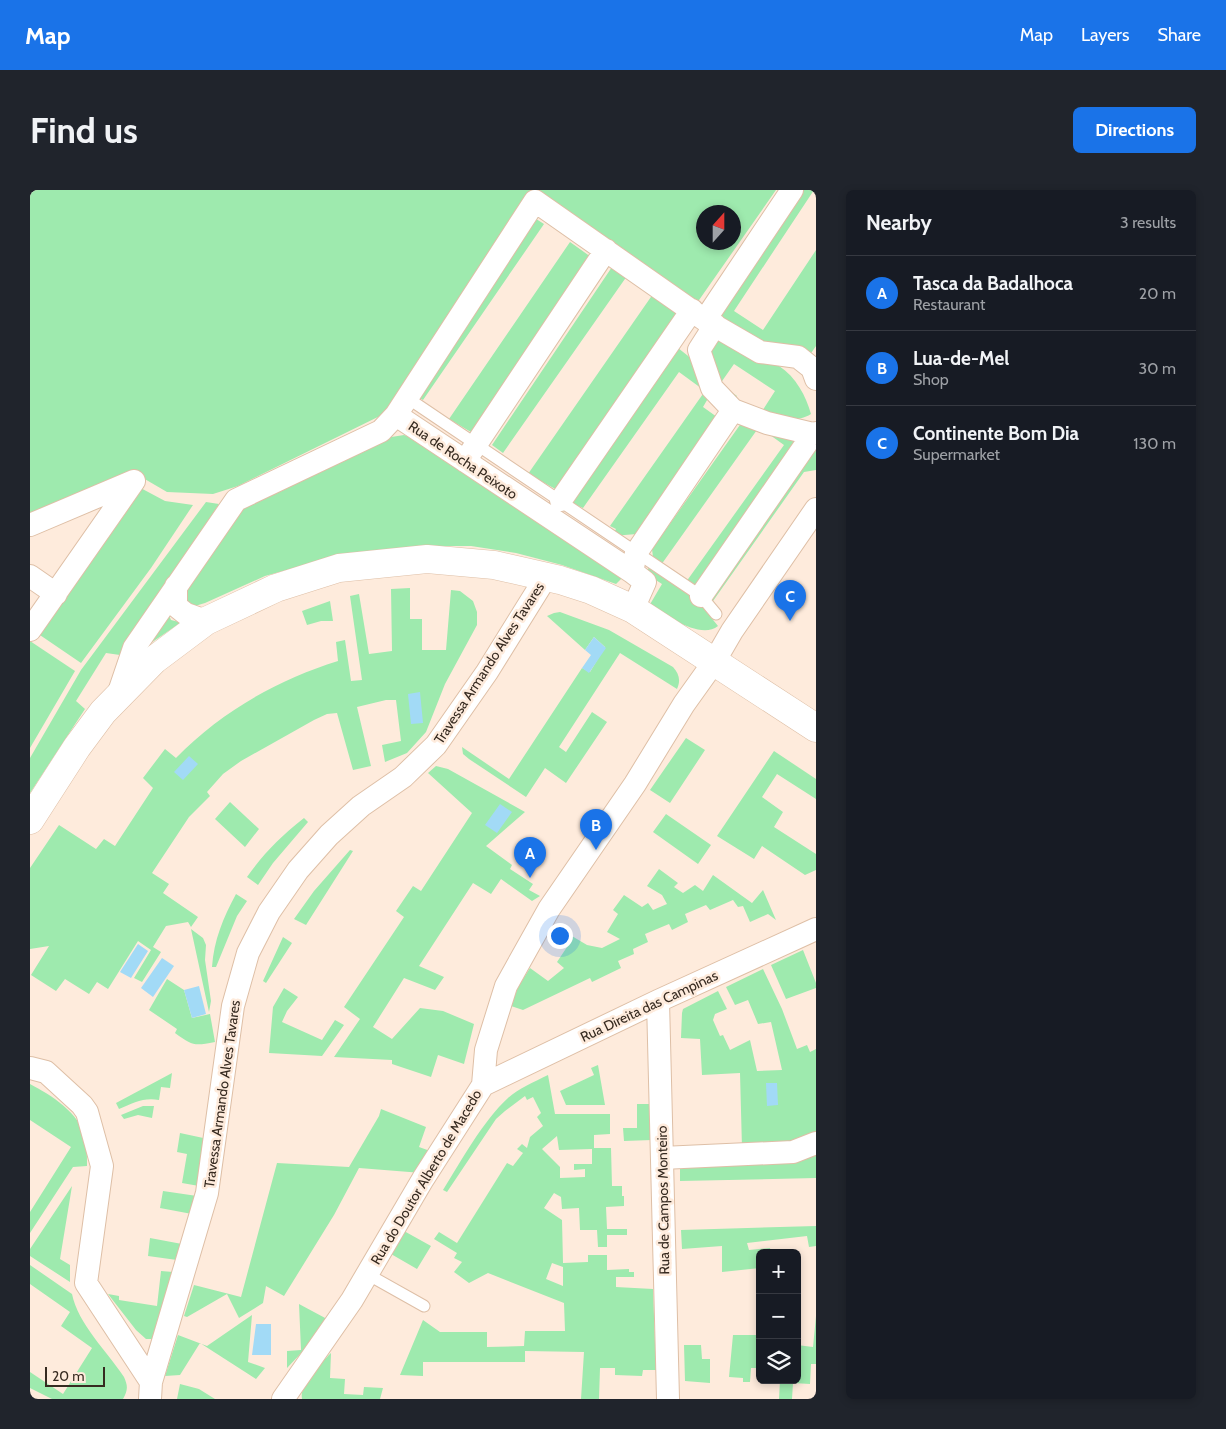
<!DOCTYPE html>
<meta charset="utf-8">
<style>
:root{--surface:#171b24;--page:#20242c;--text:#f1f3f6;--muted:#9ea1a6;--line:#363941;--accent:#1a73e8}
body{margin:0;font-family:Cabin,sans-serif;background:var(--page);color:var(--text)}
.controls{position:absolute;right:15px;bottom:15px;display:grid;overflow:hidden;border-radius:8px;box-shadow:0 2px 8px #0003}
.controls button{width:45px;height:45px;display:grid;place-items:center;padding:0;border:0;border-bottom:1px solid var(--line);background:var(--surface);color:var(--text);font:25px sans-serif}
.compass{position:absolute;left:666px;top:15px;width:45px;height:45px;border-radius:50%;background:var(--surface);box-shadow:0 2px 8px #0003;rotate:21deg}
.scale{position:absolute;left:15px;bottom:12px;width:60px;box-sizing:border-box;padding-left:5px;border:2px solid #362a20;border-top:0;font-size:14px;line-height:18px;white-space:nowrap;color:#362a20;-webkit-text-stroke:4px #feebdc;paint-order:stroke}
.you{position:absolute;left:529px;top:745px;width:18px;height:18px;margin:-12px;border:4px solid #fff;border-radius:50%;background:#1a73e8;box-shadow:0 0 0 8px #1a73e833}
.badge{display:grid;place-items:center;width:32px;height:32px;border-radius:50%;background:var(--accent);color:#fff;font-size:16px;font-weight:700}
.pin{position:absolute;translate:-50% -41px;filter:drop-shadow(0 1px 2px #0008)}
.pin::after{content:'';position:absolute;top:26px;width:18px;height:15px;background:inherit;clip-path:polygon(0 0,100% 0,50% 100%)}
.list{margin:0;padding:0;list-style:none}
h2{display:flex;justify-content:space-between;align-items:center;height:65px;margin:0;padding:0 20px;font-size:21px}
h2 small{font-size:16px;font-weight:400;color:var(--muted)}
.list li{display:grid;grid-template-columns:32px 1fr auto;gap:15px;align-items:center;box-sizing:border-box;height:75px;padding:0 20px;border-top:1px solid var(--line)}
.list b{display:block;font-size:19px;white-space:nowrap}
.list p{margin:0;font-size:16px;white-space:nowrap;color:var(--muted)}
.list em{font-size:16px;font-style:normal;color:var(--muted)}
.icon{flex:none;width:28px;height:28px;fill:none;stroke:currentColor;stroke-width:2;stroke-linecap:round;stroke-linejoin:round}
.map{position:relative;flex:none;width:786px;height:1209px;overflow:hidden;border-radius:8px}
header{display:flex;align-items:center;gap:30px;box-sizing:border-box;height:70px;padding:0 25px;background:var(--accent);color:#fff}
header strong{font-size:24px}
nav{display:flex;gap:28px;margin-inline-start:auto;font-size:18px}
.intro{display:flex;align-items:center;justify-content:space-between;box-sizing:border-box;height:120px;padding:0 30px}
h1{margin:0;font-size:35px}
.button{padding:12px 22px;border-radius:8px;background:var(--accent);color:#fff;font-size:18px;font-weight:700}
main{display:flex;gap:30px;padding:0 30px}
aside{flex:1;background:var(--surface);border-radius:8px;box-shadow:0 2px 8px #0003}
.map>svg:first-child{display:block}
</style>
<header>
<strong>Map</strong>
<nav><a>Map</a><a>Layers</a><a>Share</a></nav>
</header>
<div class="intro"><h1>Find us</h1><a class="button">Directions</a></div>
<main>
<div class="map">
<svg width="786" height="1209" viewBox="0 0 786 1209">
<rect width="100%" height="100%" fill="#feebdc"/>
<path fill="#9eeaae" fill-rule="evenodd" d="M0 0H501L358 222 208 296 183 304 137 302 101 281 0 326Z
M505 0H746L667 113ZM674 22H704V52H674Z
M771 0H784L704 121 733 140 786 60V156L775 172 730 162 690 126Z
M503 27 514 34 393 210 382 204Z
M540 52 568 72 451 248 419 229Z
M582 77 597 86 473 263 462 255Z
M623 104 650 121 529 301 498 284Z
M690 146C703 148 711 156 721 162 730 168 741 171 749 176 766 187 776 206 781 224 765 234 746 227 729 226L745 201 704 174 690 194 707 206 702 213C687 196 681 187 678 164Z
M648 158 667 173 680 205 673 217 687 227 607 344 582 346 586 339 580 336 675 201 649 182 553 318 544 314 541 308Z
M712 232 756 243 773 254 666 398 656 392 754 255 729 237 631 375 623 367 622 359Z
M374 245 394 253 592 388 586 394 532 375 486 363 441 356H387L311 365 235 386 175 413 165 416 157 411 154 404 206 324 236 305 355 248Z
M786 250V280L774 282 683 411 676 405Z
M105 295 135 311 163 315 121 378 51 473 4 441Z
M176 312 189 314 90 465 76 463 46 511 55 519 0 603V568L51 480Z
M620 376 667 410 688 436C670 450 637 425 619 416L632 394 615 383Z
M380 398V429H392V460H416L421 400 430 401 443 411 447 422V435L415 494 396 542 377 563 355 572 352 555 371 551 366 510H356L327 517 341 576 323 580 307 523 297 524 284 530 211 571 193 584 177 602 180 606 159 627 122 683 139 694 133 703 168 727 161 737 158 732 136 736 123 757 131 762 112 792 104 788 121 760 108 751 78 799 67 792 59 804 35 789 26 801 1 785 19 756 0 759V678L29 635 66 659 74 649 85 656 123 598 113 588 135 559 146 568C191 522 247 490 308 471L306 452 315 450 321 491 332 490 320 406 329 404 339 464 362 461 361 399Z
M300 411 303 431H291L277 435 272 421Z
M530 422 579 440 643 477C649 484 651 490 647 499L590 463 529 557 536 562 562 522 577 532 536 593 515 578 496 607 439 569 433 564 432 557 479 589 552 478 560 482 575 457 564 447 555 460 517 426 524 423Z
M138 423 141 430 149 432 150 433 121 453 119 451Z
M0 451 45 481 0 558Z
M656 548 675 560 640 613 620 600Z
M744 561 786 589V609L747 584 732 607 753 622 744 637 786 664V680L775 685 732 656 724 669 687 646Z
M406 576 418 579 495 622 456 656 482 675 480 679 503 694 499 700 510 706 502 711 471 689 461 704 443 693 389 776 414 787 405 800 374 788 343 837 362 849 390 818 413 821 444 834 434 874 408 865 401 887 362 874V870L304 867 330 829 314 817 374 727 366 721 383 696 391 701 442 623 398 583Z
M200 612 229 639 215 657 185 629Z
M636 624 681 655 668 674 623 642Z
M274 628 278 632 243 673 228 695 217 687C235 662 249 648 274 628Z
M320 660 323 661 276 735 264 729 284 701Z
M629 679 648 693 644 697 653 703 665 695 673 701 683 685 722 713 733 700 746 730 738 724 720 732 713 716 708 717 703 710 680 720 676 715 655 724 658 732 642 740 639 734 615 744 618 752 603 759 604 764 588 771 591 778 562 792 560 788 493 820 481 816 488 797 500 778 518 791 534 778 527 772 537 757 522 746 525 736 557 755 572 758 590 749 577 742 588 724 583 720 594 705 612 717 618 713 623 720 637 714 632 705 617 696Z
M206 704 217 711 207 726 186 777H182C184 750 193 728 206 704Z
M161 739 173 748 176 755 175 770 181 811 179 822Z
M253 747 262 753 236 793 233 791Z
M773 760 786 793V798L756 809 741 775Z
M733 779 752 819 767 859 777 855 780 862 786 859V988L650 991V972L712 958 710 883 672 885 670 849 651 848 652 823 653 819 688 801 697 819 685 824 683 830 690 846 693 845 700 860 720 850 727 881 752 880 741 832 728 834 718 810 705 815 696 797Z
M137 789 154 800 162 828 180 824 185 852C164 856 163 856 145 843L147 839 119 820Z
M254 798 268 807 257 821 252 832 292 850 305 830 314 835 292 866 239 863 243 817Z
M568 875 575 915H536L530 901 564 885 561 878Z
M142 883 140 898 131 897 129 910C114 907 103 913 89 919L86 913Z
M518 885 525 924H580V944L564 945V958H581L582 996H592V1006H594V1016L576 1017 577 1039H597V1045H577V1057H568L567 1040H550L549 1018 532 1019 531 1007 524 1003 514 1018 532 1030 533 1073 558 1072V1065H577V1080L599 1079V1082H604V1087H586V1097L623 1099 626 1180H613L612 1186 585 1185V1178H570L569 1209H551L554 1162 495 1161V1172H393V1186L370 1185 393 1130 410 1142H457V1157L494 1156 495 1141H535L534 1113 458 1083 439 1093 424 1082 432 1072 424 1068 427 1063 404 1049 409 1042 427 1053 477 973 483 976 493 963 487 959 492 954 497 958 500 947 513 936 507 927 511 923 503 907 497 910 495 906 475 921 466 929 417 1002 413 1000C431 971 453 931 478 908 489 898 504 892 518 885ZM527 946 529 960 562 959V974H544V980L555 979V987L530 988V977L512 959ZM522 1073 533 1077V1096L516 1089Z
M0 894C21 905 50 923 55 948 57 958 57 967 57 976L43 977 0 1043V1022L41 957 0 930Z
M607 914H621L622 950 594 951 593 938H607Z
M113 916H124L122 928 108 925 94 929 91 925Z
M351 919 396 937 389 957 403 962 392 983 329 978 304 1025 254 1106 236 1096 233 1113 209 1128 197 1104 157 1127 154 1126 164 1095 211 1107 247 973 319 977 349 926Z
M150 943 178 949 169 996 152 993 157 964 147 962Z
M42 996 30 1069 40 1075V1092L0 1066V1059Z
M133 1001 167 1006 162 1024 130 1018Z
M786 1036V1056L779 1057 777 1046 717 1053 719 1060 740 1058 741 1063H730V1078L692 1082V1056L652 1059 651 1040Z
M374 1041 401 1056 387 1079 361 1064Z
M120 1048 152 1054 147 1070 118 1066Z
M0 1075 42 1104C48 1134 77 1161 94 1187 98 1196 98 1200 93 1209H22L0 1198V1182L33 1204 62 1158 31 1136 40 1122 0 1094Z
M131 1081 143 1082 123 1149H116L106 1140 78 1104 89 1106V1110L127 1116Z
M269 1114 297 1129 275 1159 257 1178V1161L271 1160Z
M730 1114V1178H721L720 1192H713V1188L699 1187 703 1145H726Z
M222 1125 218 1172 235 1178 226 1189 170 1153 150 1185 135 1186 148 1145 177 1156Z
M786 1126V1174H781L780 1194 763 1193 762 1209H749L750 1190H767V1155L783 1157Z
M654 1155H671L672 1169H680V1193L655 1191Z
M301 1163 300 1188 315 1189 314 1204 333 1205 334 1197 353 1198 350 1209H272C269 1194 291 1173 301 1163Z
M150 1194 169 1199 185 1209H147Z"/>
<path fill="#a2daf6" d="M564 447 576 458 559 483 552 478 561 465 555 460Z
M390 502 393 533 381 534 378 504Z
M159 566 168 574 153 590 144 582Z
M470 614 482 622 467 643 455 635Z
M108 754 118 761 101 788 90 782Z
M132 768 144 776 123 807 111 798Z
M169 796 176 824 162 828 154 800Z
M736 893H747L748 915 737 916Z
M226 1134H241V1165H222Z"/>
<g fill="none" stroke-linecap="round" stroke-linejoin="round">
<defs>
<path id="lane" d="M376 207 671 406 686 424
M337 1084 394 1116"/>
<path id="street" d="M675 130 762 0
M685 135 669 160 682 198 703 220 737 233 783 244
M366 225 602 382 615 392 603 419
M435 271 576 60
M531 310 662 120
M0 335 104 291
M602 382 606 363 703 220
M0 386 26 404
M146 396V416L156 424 176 431
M671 406 783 244 786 243
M0 440 104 291
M88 505 104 458 206 310 351 241 366 225 505 11 675 130 730 162 768 167 782 178 786 189
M628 811 638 1209
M0 878 16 882 52 915 57 922 72 976 56 1093 121 1192 120 1209
M453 895 628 811 786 739
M632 968 763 962 786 953
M121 1192 177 1003 203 816 218 763 239 722 268 680 299 645 331 616 373 587 406 555 457 482 516 387
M253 1209 322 1110 393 989 453 895 456 860 476 796 519 719 605 594 654 514 684 472 702 441 786 319"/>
<path id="secondary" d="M0 630 47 557 73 522 124 470 176 431 246 398 309 378 397 369 464 375 530 390 561 400 603 419 786 538"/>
</defs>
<use href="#lane" stroke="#debfa6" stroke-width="13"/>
<use href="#street" stroke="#debfa6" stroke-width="24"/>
<use href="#secondary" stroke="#debfa6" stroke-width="29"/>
<use href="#lane" stroke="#fff" stroke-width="11"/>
<use href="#street" stroke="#fff" stroke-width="22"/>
<use href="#secondary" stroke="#fff" stroke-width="28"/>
</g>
<g text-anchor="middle" stroke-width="5" stroke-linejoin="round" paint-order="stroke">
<g font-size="14" fill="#362a20" stroke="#feebdc">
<text transform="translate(433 270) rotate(34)" y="5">Rua de Rocha Peixoto</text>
<text transform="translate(459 473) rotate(-57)" y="5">Travessa Armando Alves Tavares</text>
<text transform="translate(619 816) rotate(-25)" y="5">Rua Direita das Campinas</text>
<text transform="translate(192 904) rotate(-82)" y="5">Travessa Armando Alves Tavares</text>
<text transform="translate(396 987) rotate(-59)" y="5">Rua do Doutor Alberto de Macedo</text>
<text transform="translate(633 1010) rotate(-91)" y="5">Rua de Campos Monteiro</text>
</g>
</g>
</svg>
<div class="controls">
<button>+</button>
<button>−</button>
<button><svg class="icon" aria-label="layers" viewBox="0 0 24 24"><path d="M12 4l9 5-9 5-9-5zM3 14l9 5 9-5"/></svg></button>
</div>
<svg class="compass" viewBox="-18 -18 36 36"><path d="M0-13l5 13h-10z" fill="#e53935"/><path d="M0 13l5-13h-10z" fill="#9ea1a6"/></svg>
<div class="scale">20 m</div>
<div class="you"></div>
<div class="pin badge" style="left:500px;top:688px">A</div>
<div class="pin badge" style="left:566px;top:660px">B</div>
<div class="pin badge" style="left:760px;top:431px">C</div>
</div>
<aside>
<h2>Nearby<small>3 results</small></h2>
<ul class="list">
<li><span class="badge">A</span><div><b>Tasca da Badalhoca</b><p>Restaurant</p></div><em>20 m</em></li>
<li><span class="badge">B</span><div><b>Lua-de-Mel</b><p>Shop</p></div><em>30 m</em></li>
<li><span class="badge">C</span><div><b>Continente Bom Dia</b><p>Supermarket</p></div><em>130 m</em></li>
</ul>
</aside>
</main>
